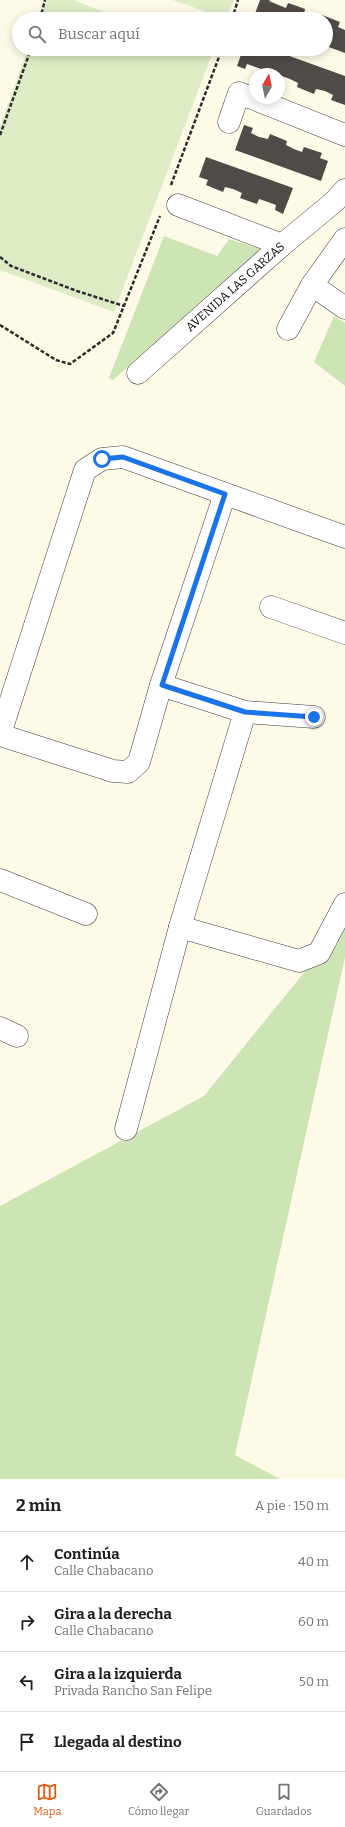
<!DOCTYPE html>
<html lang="es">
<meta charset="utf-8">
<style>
:root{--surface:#fff;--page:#f6f6f6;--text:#202124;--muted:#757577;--line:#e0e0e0;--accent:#ea580c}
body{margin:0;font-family:Bitter,serif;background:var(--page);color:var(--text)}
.compass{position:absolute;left:249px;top:68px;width:36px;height:36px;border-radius:50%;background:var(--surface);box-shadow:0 2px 10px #0003;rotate:9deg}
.stop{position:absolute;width:12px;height:12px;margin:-9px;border:3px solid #1a73e8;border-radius:50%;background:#fff}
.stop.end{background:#1a73e8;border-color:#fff;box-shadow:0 1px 4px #0008}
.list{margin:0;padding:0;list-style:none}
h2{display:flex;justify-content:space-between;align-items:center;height:52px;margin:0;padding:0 16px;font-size:17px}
h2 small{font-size:13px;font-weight:400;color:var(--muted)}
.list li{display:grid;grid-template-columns:26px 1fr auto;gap:12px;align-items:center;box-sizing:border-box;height:60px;padding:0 16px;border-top:1px solid var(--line)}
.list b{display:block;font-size:15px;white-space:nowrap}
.list p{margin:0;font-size:13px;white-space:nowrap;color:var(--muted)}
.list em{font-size:13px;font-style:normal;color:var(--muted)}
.icon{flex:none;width:22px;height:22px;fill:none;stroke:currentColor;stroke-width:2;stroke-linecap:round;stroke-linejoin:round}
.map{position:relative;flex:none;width:345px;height:1479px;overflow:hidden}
.search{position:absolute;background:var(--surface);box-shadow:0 2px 10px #0003;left:12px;right:12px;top:12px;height:44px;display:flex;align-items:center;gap:10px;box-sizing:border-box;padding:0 14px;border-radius:22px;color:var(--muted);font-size:15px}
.sheet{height:292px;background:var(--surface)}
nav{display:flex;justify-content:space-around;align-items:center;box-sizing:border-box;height:56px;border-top:1px solid var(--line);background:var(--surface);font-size:11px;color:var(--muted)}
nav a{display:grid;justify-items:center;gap:2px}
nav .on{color:var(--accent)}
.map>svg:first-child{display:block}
</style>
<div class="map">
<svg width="345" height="1479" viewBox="0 0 345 1479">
<rect width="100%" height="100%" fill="#fdfae8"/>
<path fill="#cde4b5" d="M164 236 217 256 229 239 261 249 113 380 109 378Z
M334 316 345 323V386L314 362Z
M345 922V957L235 1455 280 1479H0V1206L204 1096Z"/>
<path fill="#deecc6" d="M47 0H73L122 19H40Z
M173 0H234L226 19Z
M28 49H199L212 54 114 312 0 270V126Z"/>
<path fill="#514b47" d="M260 0H270L269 1 286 8 288 3 297 6 305 9 304 14 314 19H253Z
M322 15 340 22 338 27 345 30V53L326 46V19H321Z
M243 49H270L345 76V105L331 100 333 95 325 91 316 89 314 94 297 87 298 83 290 79 282 76 279 83V74H263L264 70 247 64 245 69 237 66Z
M244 125 253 128 251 133 259 137 268 139 270 134 287 141 286 145 294 149 302 152 304 147 322 153 320 158 328 161 321 181 235 150Z
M206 157 293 188 283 214 275 210 276 205 268 202 259 199 257 204 240 198 242 193 233 189 225 187 223 192 206 185 208 180 199 177Z"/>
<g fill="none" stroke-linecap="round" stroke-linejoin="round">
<defs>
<g id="minor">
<path d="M229 122 239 93 345 135"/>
<path d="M178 205 282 245"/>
<path d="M312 285 345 308"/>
<path d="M288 329 312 285 345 239"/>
<path id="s1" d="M138 373 282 245 334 202 345 190"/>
<path d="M271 607 345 633"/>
<path d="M161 685 245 712 314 717"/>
<path d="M0 734 85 470 102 459 123 457 345 537"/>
<path d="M0 735 113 771 128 772 139 762 161 685 225 494"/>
<path d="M0 880 86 914"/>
<path d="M180 927 299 961 319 953 345 904"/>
<path d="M0 1028 17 1036"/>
<path d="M126 1129 180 927 245 712"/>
</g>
</defs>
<use href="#minor" stroke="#3d3d3d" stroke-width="23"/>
<path stroke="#2c2c2c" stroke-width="2.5" stroke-dasharray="4 2" stroke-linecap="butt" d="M40 19 45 0
M232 19 238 0
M0 135 31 49
M171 185 222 49
M0 257 11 266 77 291 124 306
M0 325 56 360 70 364 113 333 160 216"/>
<use href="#minor" stroke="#fff" stroke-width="22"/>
</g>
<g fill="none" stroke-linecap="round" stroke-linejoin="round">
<path stroke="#1a73e8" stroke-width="5" d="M102 459 123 457 225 494 162 685 245 712 314 717"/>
</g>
<g text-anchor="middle" stroke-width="4" stroke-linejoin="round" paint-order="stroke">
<g font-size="12" fill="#0a0a0a" stroke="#fff">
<text dy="4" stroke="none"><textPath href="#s1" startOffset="130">AVENIDA LAS GARZAS</textPath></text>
</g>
</g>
</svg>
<svg class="compass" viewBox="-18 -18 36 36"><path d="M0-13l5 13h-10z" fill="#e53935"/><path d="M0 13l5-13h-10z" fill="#757577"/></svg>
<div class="stop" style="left:102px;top:459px"></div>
<div class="stop end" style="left:314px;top:717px"></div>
<div class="search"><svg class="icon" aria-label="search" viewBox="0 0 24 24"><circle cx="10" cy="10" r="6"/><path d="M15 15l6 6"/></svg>Buscar aquí</div>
</div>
<section class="sheet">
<h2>2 min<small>A pie · 150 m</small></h2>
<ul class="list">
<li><svg class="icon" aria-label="ahead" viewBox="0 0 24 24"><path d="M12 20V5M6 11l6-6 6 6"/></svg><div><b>Continúa</b><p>Calle Chabacano</p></div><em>40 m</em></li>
<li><svg class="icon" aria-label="right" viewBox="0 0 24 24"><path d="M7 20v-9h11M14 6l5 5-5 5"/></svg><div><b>Gira a la derecha</b><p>Calle Chabacano</p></div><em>60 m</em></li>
<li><svg class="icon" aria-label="left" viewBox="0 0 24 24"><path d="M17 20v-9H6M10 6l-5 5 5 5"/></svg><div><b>Gira a la izquierda</b><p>Privada Rancho San Felipe</p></div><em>50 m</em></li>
<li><svg class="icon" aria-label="arrive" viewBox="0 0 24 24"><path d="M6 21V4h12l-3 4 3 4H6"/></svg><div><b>Llegada al destino</b></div></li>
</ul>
</section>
<nav>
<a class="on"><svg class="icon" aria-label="map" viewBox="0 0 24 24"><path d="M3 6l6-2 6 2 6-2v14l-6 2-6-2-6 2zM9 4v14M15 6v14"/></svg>Mapa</a>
<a><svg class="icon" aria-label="directions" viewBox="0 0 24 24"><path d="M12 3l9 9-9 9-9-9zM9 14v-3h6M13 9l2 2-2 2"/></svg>Cómo llegar</a>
<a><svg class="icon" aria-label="saved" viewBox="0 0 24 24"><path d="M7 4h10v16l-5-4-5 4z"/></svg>Guardados</a>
</nav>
